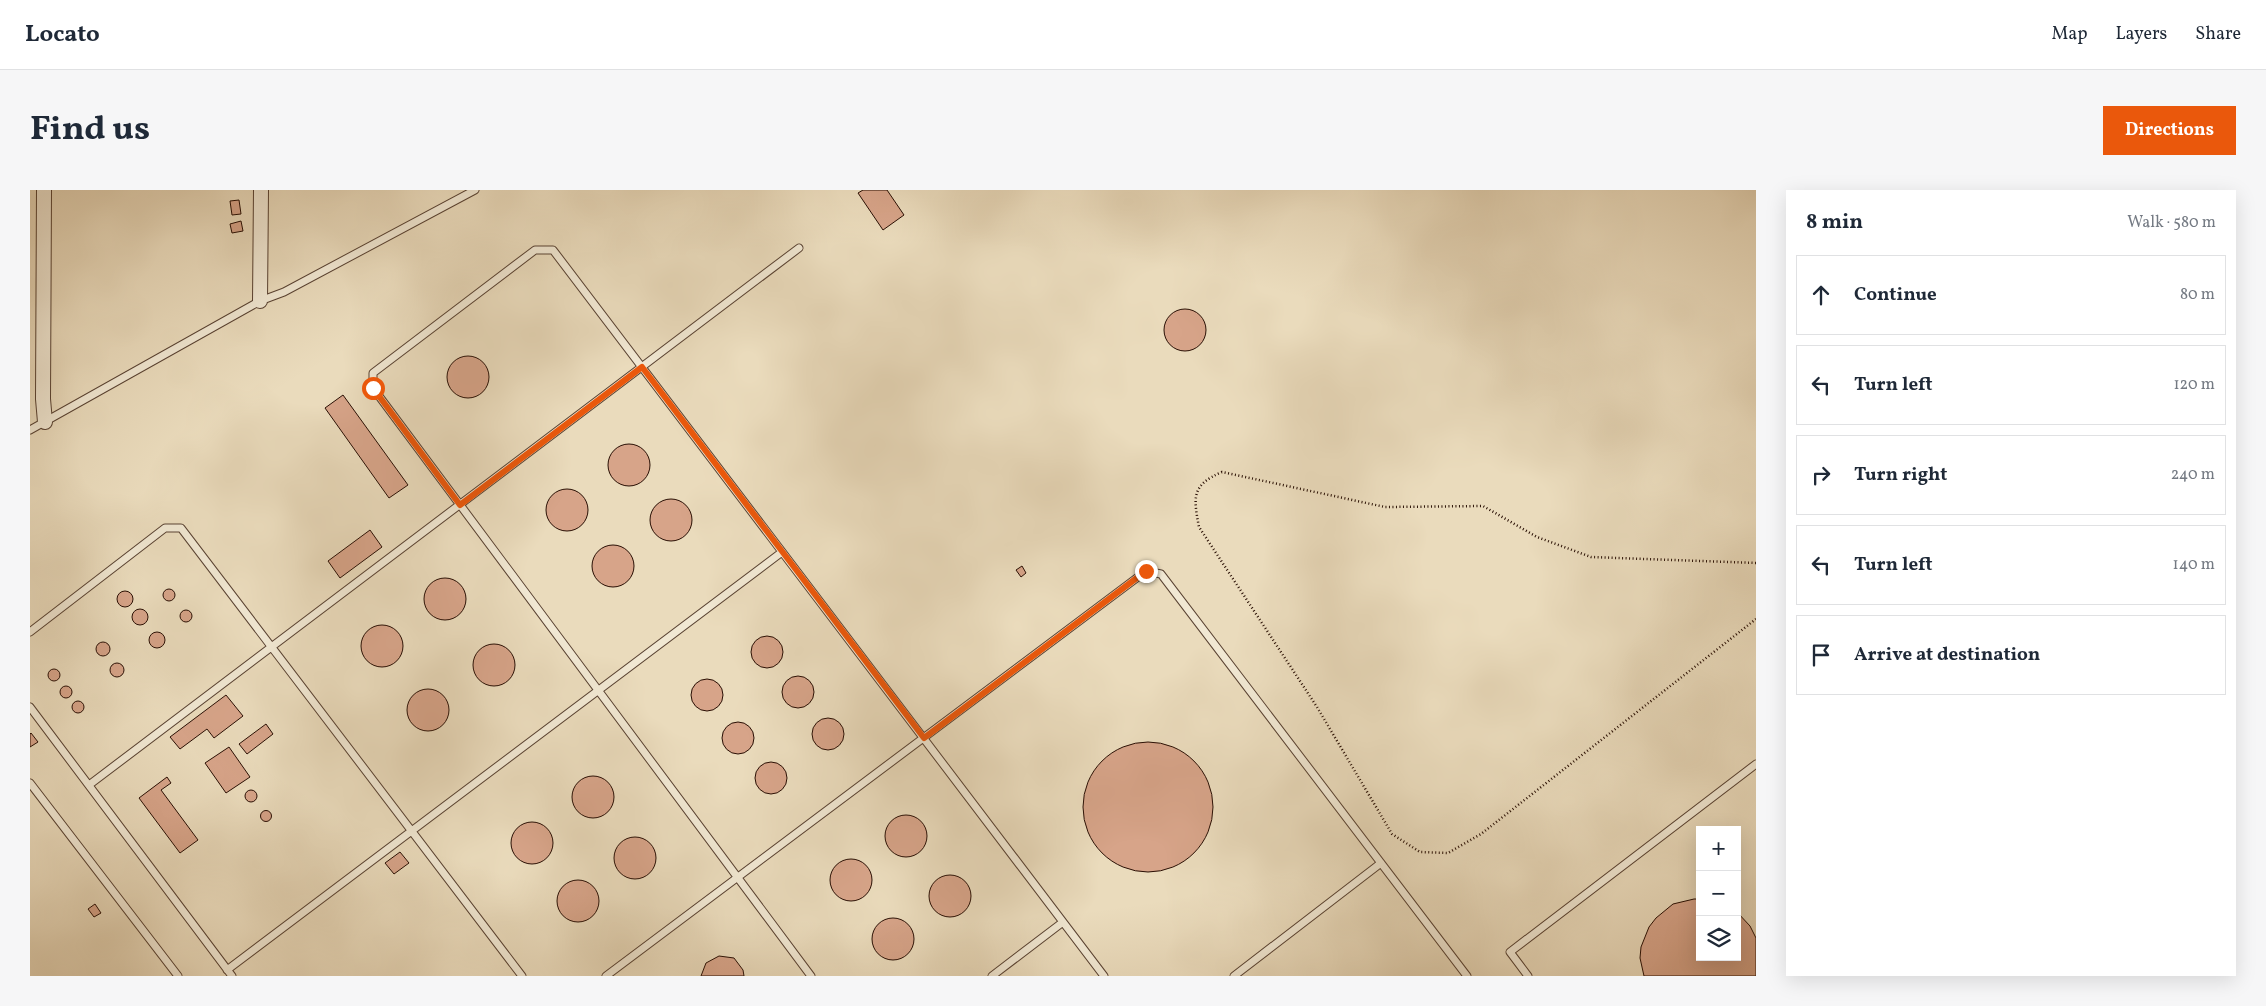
<!DOCTYPE html>
<meta charset="utf-8">
<style>
:root{--surface:#fff;--page:#f6f6f7;--text:#1f2937;--muted:#747a83;--line:#e0e1e3;--accent:#ea580c}
body{margin:0;font-family:Vollkorn,serif;background:var(--page);color:var(--text)}
.controls{position:absolute;right:15px;bottom:15px;display:grid;overflow:hidden;border-radius:0px;box-shadow:0 5px 20px #0002}
.controls button{width:45px;height:45px;display:grid;place-items:center;padding:0;border:0;border-bottom:1px solid var(--line);background:var(--surface);color:var(--text);font:25px sans-serif}
.stop{position:absolute;width:15px;height:15px;margin:-11px;border:4px solid #ea580c;border-radius:50%;background:#fff}
.stop.end{background:#ea580c;border-color:#fff;box-shadow:0 1px 5px #0008}
.list{margin:0;padding:0;list-style:none}
h2{display:flex;justify-content:space-between;align-items:center;height:65px;margin:0;padding:0 20px;font-size:21px}
h2 small{font-size:16px;font-weight:400;color:var(--muted)}
.list li{display:grid;grid-template-columns:32px 1fr auto;gap:15px;align-items:center;box-sizing:border-box;height:80px;margin:0 10px 10px;padding:0 10px;border:1px solid var(--line);border-radius:0px}
.list b{display:block;font-size:19px;white-space:nowrap}
.list em{font-size:16px;font-style:normal;color:var(--muted)}
.icon{flex:none;width:28px;height:28px;fill:none;stroke:currentColor;stroke-width:2;stroke-linecap:round;stroke-linejoin:round}
.map{position:relative;flex:none;width:1726px;height:786px;overflow:hidden;border-radius:0px}
header{display:flex;align-items:center;gap:30px;box-sizing:border-box;height:70px;padding:0 25px;background:var(--surface);border-bottom:1px solid var(--line)}
header strong{font-size:24px}
nav{display:flex;gap:28px;margin-inline-start:auto;font-size:18px}
.intro{display:flex;align-items:center;justify-content:space-between;box-sizing:border-box;height:120px;padding:0 30px}
h1{margin:0;font-size:35px}
.button{padding:12px 22px;border-radius:0px;background:var(--accent);color:#fff;font-size:18px;font-weight:700}
main{display:flex;gap:30px;padding:0 30px}
aside{flex:1;background:var(--surface);border-radius:0px;box-shadow:0 5px 20px #0002}
.map>svg:first-child{display:block}
</style>
<header>
<strong>Locato</strong>
<nav><a>Map</a><a>Layers</a><a>Share</a></nav>
</header>
<div class="intro"><h1>Find us</h1><a class="button">Directions</a></div>
<main>
<div class="map">
<svg width="1726" height="786" viewBox="0 0 1726 786">
<rect width="100%" height="100%" fill="#eadbbc"/>
<filter id="stains"><feTurbulence type="fractalNoise" baseFrequency=".004" numOctaves="4"/><feColorMatrix values="0 0 0 0 .2 0 0 0 0 .09 0 0 0 0 .02 0 0 0 .5 -.17"/></filter>
<radialGradient id="worn" r=".72"><stop offset=".6" stop-color="#630" stop-opacity="0"/><stop offset="1" stop-color="#630" stop-opacity=".3"/></radialGradient>
<path fill="#d7a489" stroke="#290f04" d="M833 0H857L874 25 853 40 828 3Z
M209 10 211 24 202 25 200 11Z
M211 31 213 41 202 43 200 34Z
M1134 140a21 21 0 1 1 42 0a21 21 0 1 1-42 0Z
M417 187a21 21 0 1 1 42 0a21 21 0 1 1-42 0Z
M313 205 378 295 359 308 295 218Z
M578 275a21 21 0 1 1 42 0a21 21 0 1 1-42 0Z
M516 320a21 21 0 1 1 42 0a21 21 0 1 1-42 0Z
M620 330a21 21 0 1 1 42 0a21 21 0 1 1-42 0Z
M340 340 352 357 310 388 298 371Z
M562 376a21 21 0 1 1 42 0a21 21 0 1 1-42 0Z
M992 376 996 383 991 387 986 380Z
M394 409a21 21 0 1 1 42 0a21 21 0 1 1-42 0Z
M133 405a6 6 0 1 1 12 0a6 6 0 1 1-12 0Z
M87 409a8 8 0 1 1 16 0a8 8 0 1 1-16 0Z
M102 427a8 8 0 1 1 16 0a8 8 0 1 1-16 0Z
M150 426a6 6 0 1 1 12 0a6 6 0 1 1-12 0Z
M331 456a21 21 0 1 1 42 0a21 21 0 1 1-42 0Z
M119 450a8 8 0 1 1 16 0a8 8 0 1 1-16 0Z
M721 462a16 16 0 1 1 32 0a16 16 0 1 1-32 0Z
M66 459a7 7 0 1 1 14 0a7 7 0 1 1-14 0Z
M443 475a21 21 0 1 1 42 0a21 21 0 1 1-42 0Z
M80 480a7 7 0 1 1 14 0a7 7 0 1 1-14 0Z
M18 485a6 6 0 1 1 12 0a6 6 0 1 1-12 0Z
M752 502a16 16 0 1 1 32 0a16 16 0 1 1-32 0Z
M661 505a16 16 0 1 1 32 0a16 16 0 1 1-32 0Z
M30 502a6 6 0 1 1 12 0a6 6 0 1 1-12 0Z
M377 520a21 21 0 1 1 42 0a21 21 0 1 1-42 0Z
M196 505 213 526 184 548 177 539 150 559 140 547Z
M42 517a6 6 0 1 1 12 0a6 6 0 1 1-12 0Z
M782 544a16 16 0 1 1 32 0a16 16 0 1 1-32 0Z
M692 548a16 16 0 1 1 32 0a16 16 0 1 1-32 0Z
M236 534 243 544 217 564 209 554Z
M1 543 8 552 0 557V544Z
M1053 617a65 65 0 1 1 130 0a65 65 0 1 1-130 0Z
M199 557 220 587 196 603 175 573Z
M725 588a16 16 0 1 1 32 0a16 16 0 1 1-32 0Z
M542 607a21 21 0 1 1 42 0a21 21 0 1 1-42 0Z
M137 587 141 593 131 600 168 650 150 663 109 608Z
M215 606a6 6 0 1 1 12 0a6 6 0 1 1-12 0Z
M230.5 626a5.5 5.5 0 1 1 11 0a5.5 5.5 0 1 1-11 0Z
M855 646a21 21 0 1 1 42 0a21 21 0 1 1-42 0Z
M481 653a21 21 0 1 1 42 0a21 21 0 1 1-42 0Z
M584 668a21 21 0 1 1 42 0a21 21 0 1 1-42 0Z
M370 662 379 673 364 684 355 673Z
M800 690a21 21 0 1 1 42 0a21 21 0 1 1-42 0Z
M899 706a21 21 0 1 1 42 0a21 21 0 1 1-42 0Z
M527 711a21 21 0 1 1 42 0a21 21 0 1 1-42 0Z
M1664 709H1670V767H1707V722L1720 736 1726 748V786H1614L1610 768 1611 757 1619 737 1626 728 1643 714Z
M65 714 71 723 64 727 58 719Z
M842 749a21 21 0 1 1 42 0a21 21 0 1 1-42 0Z
M689 766 704 768 713 780 714 786H671L676 773Z"/>
<g fill="none" stroke-linecap="round" stroke-linejoin="round">
<defs>
<path id="service" d="M0 240 230 111 254 102 445 0
M0 442 135 338H151L492 786
M0 517 202 786
M0 593 148 786
M59 595 769 58
M197 780 752 362
M576 786 1116 381 1131 384 1437 786
M781 786 343 198V183L505 60H523L1074 786
M962 786 1033 732
M1204 786 1351 673
M1498 786 1480 762 1726 574"/>
<path id="minor" d="M14 0 13 209 15 232
M230 111 231 0"/>
</defs>
<use href="#service" stroke="#594232" stroke-width="9"/>
<use href="#minor" stroke="#594232" stroke-width="16"/>
<path stroke="#290f04" stroke-width="2.5" stroke-dasharray="1 2.5" stroke-linecap="butt" d="M1726 373 1561 367 1507 347 1453 316 1355 317 1192 282C1162 295 1163 306 1169 337L1287 517 1362 644 1390 662 1418 663 1451 644 1726 429"/>
<use href="#service" stroke="#f1e8d3" stroke-width="7"/>
<use href="#minor" stroke="#f1e8d3" stroke-width="14"/>
</g>
<g fill="none" stroke-linecap="round" stroke-linejoin="round">
<path stroke="#ea580c" stroke-width="6" d="M343 198 430 315 612 177 894 548 1116 381"/>
</g>
<rect width="100%" height="100%" filter="url(#stains)"/>
<rect width="100%" height="100%" fill="url(#worn)"/>
</svg>
<div class="controls">
<button>+</button>
<button>−</button>
<button><svg class="icon" aria-label="layers" viewBox="0 0 24 24"><path d="M12 4l9 5-9 5-9-5zM3 14l9 5 9-5"/></svg></button>
</div>
<div class="stop" style="left:343px;top:198px"></div>
<div class="stop end" style="left:1116px;top:381px"></div>
</div>
<aside>
<h2>8 min<small>Walk · 580 m</small></h2>
<ul class="list">
<li><svg class="icon" aria-label="ahead" viewBox="0 0 24 24"><path d="M12 20V5M6 11l6-6 6 6"/></svg><div><b>Continue</b></div><em>80 m</em></li>
<li><svg class="icon" aria-label="left" viewBox="0 0 24 24"><path d="M17 20v-9H6M10 6l-5 5 5 5"/></svg><div><b>Turn left</b></div><em>120 m</em></li>
<li><svg class="icon" aria-label="right" viewBox="0 0 24 24"><path d="M7 20v-9h11M14 6l5 5-5 5"/></svg><div><b>Turn right</b></div><em>240 m</em></li>
<li><svg class="icon" aria-label="left" viewBox="0 0 24 24"><path d="M17 20v-9H6M10 6l-5 5 5 5"/></svg><div><b>Turn left</b></div><em>140 m</em></li>
<li><svg class="icon" aria-label="arrive" viewBox="0 0 24 24"><path d="M6 21V4h12l-3 4 3 4H6"/></svg><div><b>Arrive at destination</b></div></li>
</ul>
</aside>
</main>
